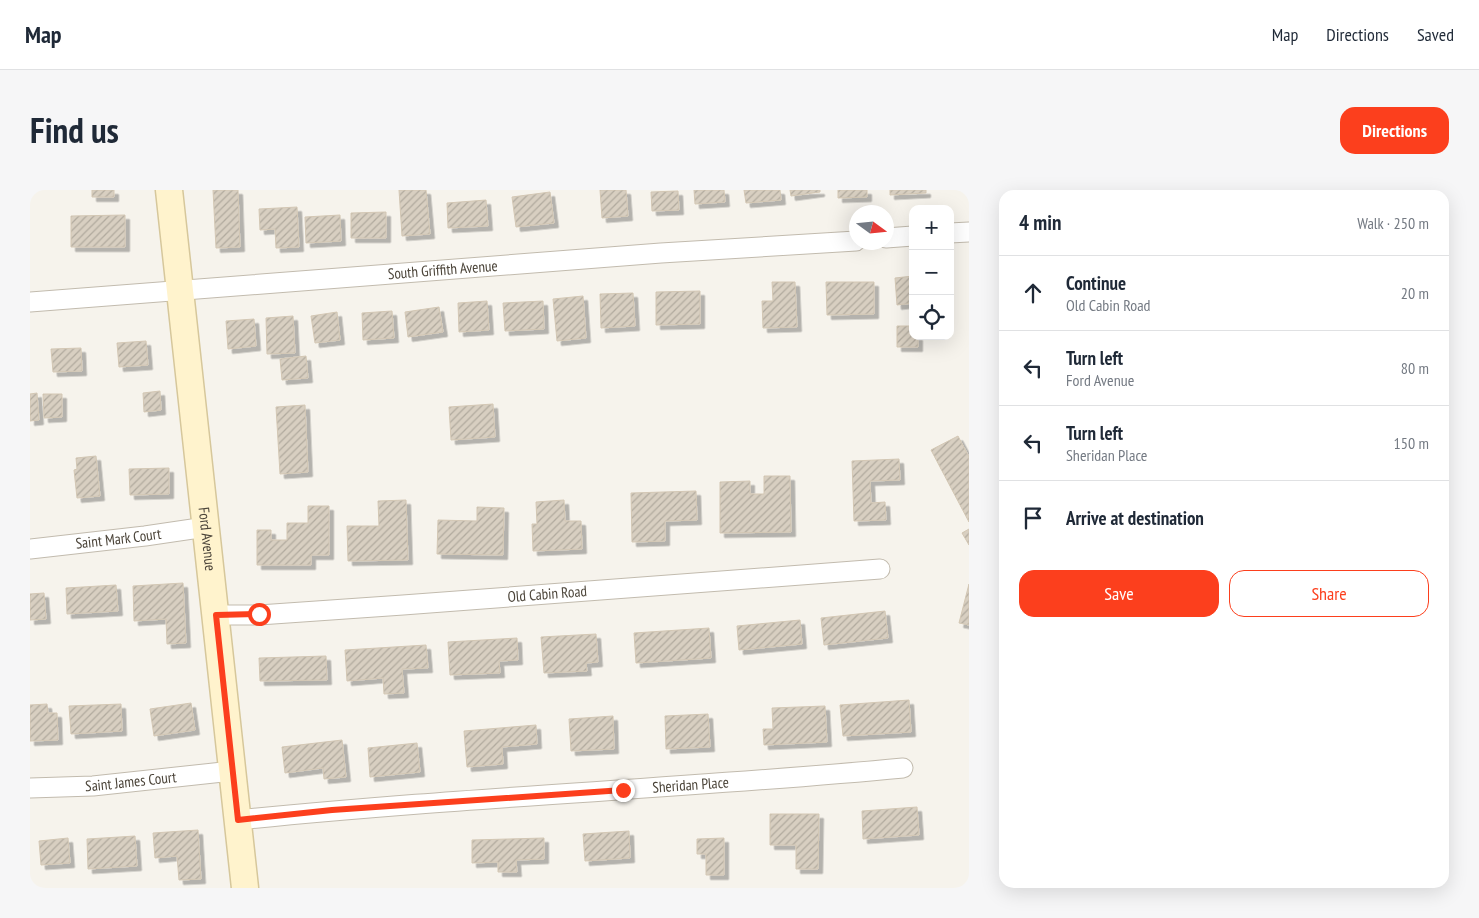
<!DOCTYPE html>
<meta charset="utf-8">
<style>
:root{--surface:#fff;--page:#f6f6f7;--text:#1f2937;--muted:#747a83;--line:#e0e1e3;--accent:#fc3f1d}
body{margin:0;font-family:"PT Sans Narrow",sans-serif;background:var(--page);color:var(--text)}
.controls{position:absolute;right:15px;top:15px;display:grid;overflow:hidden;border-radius:10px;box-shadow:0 5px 20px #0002}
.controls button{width:45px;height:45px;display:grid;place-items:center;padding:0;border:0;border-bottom:1px solid var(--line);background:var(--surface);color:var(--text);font:25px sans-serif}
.compass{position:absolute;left:819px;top:15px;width:45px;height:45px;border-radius:50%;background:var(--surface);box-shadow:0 5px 20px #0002;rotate:105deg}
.stop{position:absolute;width:15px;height:15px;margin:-11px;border:4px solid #fc3f1d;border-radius:50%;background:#fff}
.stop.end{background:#fc3f1d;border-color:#fff;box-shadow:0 1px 5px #0008}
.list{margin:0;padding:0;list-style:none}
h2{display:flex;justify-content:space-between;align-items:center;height:65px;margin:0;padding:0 20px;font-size:21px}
h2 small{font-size:16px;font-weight:400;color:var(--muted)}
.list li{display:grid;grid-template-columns:32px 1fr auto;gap:15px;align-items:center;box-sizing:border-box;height:75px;padding:0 20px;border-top:1px solid var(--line)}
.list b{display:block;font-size:19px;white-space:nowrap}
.list p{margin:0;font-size:16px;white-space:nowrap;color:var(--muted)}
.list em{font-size:16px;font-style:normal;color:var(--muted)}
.actions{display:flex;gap:10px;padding:15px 20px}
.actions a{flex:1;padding:11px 0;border:1px solid var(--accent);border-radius:15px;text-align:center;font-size:18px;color:var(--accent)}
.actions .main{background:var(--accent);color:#fff}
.icon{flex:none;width:28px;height:28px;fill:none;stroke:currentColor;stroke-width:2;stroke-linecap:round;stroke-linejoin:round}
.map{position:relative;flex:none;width:939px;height:698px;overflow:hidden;border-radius:15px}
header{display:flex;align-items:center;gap:30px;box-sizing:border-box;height:70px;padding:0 25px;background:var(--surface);border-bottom:1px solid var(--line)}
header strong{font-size:24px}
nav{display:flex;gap:28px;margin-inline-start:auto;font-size:18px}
.intro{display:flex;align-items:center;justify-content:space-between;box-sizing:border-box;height:120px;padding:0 30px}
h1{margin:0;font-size:35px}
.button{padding:12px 22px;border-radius:15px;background:var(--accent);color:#fff;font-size:18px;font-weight:700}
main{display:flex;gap:30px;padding:0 30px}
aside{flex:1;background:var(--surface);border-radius:15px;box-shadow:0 5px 20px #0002}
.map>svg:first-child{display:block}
</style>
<header>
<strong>Map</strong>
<nav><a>Map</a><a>Directions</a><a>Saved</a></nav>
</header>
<div class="intro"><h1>Find us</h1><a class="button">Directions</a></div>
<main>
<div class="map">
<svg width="939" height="698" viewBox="0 0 939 698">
<defs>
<pattern id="building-hatch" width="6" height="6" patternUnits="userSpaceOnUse" patternTransform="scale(1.25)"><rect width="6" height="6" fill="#d8cfc1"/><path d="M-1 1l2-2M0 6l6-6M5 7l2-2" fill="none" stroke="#b1aa9e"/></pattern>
<filter id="shadow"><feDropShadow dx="4.5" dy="4.5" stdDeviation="0" flood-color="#0004"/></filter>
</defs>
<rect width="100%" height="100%" fill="#f6f3ec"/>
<path fill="url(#building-hatch)" stroke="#d3c7b4" filter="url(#shadow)" d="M62 0H84V7H62Z
M183 0H208L210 57 186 58Z
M369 0H396L400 44 372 46Z
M570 0H596L598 26 572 28Z
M664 0H694L695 12 665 14Z
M714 0H750L751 10 716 13Z
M760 0H790V2L761 6Z
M808 0H837V7L808 8Z
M860 0H896V3L860 5Z
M648 1 649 20 622 21 621 2Z
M520 2 524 33 486 37 482 7Z
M456 10 458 36 418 38 417 13Z
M267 17 269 57 246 58 245 39 230 40 229 19Z
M356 22V48H321V23Z
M95 25V57H41V26Z
M310 25 311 51 276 53 275 27Z
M883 86V113L867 115 865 88Z
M742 92H765L767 137 733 138 732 111H743Z
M796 92H844V124L797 125Z
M670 101V134L626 135V102Z
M603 103 605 136 571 138 570 104Z
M553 106 556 148 527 151 523 109Z
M457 111 459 140 429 142 428 113Z
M513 111 514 139 475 141 473 113Z
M409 117 413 142 378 147 375 122Z
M362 121 364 148 333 150 332 123Z
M307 122 310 150 285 153 281 126Z
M263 126 265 163 237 164 236 128Z
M224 129 226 156 198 159 196 131Z
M867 136H883V146H888V157H867Z
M116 151 118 175 89 177 87 153Z
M51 158 52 181 23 182 21 159Z
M276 166 278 188 252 190 250 169Z
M130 201 131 220 114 222 113 203Z
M7 203 9 230 0 231V204Z
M13 204H32V227L14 228Z
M463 214 465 247 421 250 419 217Z
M275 215 278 282 250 284 246 217Z
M928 246 939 267V332L901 260Z
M66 266 70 306 47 308 44 280 47 279 46 268Z
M869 269 870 290 840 291 841 313 855 312 856 330 824 331 822 271Z
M139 278V304L100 305 99 279Z
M734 286H760L761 342 690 343V292L720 291V304H734Z
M666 301 667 330 635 331V351L602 352 601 303Z
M376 310 378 370 318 371 317 336H349L348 311Z
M534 310 535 331H551L552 359 503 361 502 334H507L506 312Z
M278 316H299V365H281V375H227V340H241V350H257V333H278Z
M447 317 474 318 473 365 407 364 408 330 447 331Z
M939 339V355L932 343Z
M153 393 156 453 137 454 136 429 104 431 103 396Z
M939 394V435L929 433Z
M86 395 88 421 37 424 36 398Z
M14 403 16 429 0 430V404Z
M855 421 858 448 794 455 791 428Z
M770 430 772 454 709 460 707 436Z
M679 438 681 468 606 473 604 443Z
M566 444 568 472 556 473 557 481 514 483 511 447Z
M487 448 488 470 469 471 470 483 420 485 418 452Z
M396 455 398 478 372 479 374 503 354 504 353 488 317 491 315 460Z
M296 466 297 490 230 491 229 468Z
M879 510 881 542 813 546 810 515Z
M161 513 165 540 124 546 120 519Z
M17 514 18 523H27L28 550 0 551V515Z
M91 514 92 541 41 544 39 516Z
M795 516 797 552 734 555 733 539H743L742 518Z
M678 524 680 557 636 559 635 526Z
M583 526 584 559 541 561 539 529Z
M506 535 507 554 472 557 473 574 437 577 434 541Z
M312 550 316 587 294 589 293 578 255 583 252 557Z
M387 553 390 582 340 587 338 558Z
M887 617 889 645 833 649 832 621Z
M740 624H789L788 679H766V655H740Z
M168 640 171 689 149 690 147 666 125 668 123 643Z
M599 641 600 668 555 671 553 644Z
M105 646 107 676 58 679 57 649Z
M38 648 40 673 11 675 9 651Z
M514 648V669L486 670 487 682H468V672L442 673V650Z
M694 648V685H676V664H667V649Z"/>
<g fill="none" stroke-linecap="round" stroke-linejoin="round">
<defs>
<g id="street">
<path d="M920 43 939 42"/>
<path d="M856 48 883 46"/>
<path id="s1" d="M0 112 631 63 826 51"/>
<path id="s2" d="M0 359 115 346 176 337"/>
<path id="s3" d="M186 425H229L373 415 850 379"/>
<path id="s4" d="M0 598 63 596 202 581"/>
<path id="s5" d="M208 630C429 607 652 599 873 578"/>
</g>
<g id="secondary">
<path id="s6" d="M139 0 215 698"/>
</g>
</defs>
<use href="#street" stroke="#c2bbae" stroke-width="21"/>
<use href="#secondary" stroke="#d6c79b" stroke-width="29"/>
<use href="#street" stroke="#fff" stroke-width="19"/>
<use href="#secondary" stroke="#fff3cd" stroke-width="26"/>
</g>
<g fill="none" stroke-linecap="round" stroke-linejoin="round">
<path stroke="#fc3f1d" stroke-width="6" d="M229 424 186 425 208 630 302 620 593 600"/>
</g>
<g text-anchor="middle" stroke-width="4" stroke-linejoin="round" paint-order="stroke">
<g font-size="15" fill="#4b4439" stroke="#fff">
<text dy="5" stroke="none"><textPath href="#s1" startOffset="414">South Griffith Avenue</textPath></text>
<text dy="5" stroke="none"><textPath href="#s2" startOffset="89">Saint Mark Court</textPath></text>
<text dy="5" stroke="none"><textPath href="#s6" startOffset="351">Ford Avenue</textPath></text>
<text dy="5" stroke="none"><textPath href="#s3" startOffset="332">Old Cabin Road</textPath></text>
<text dy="5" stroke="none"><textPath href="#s4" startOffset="101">Saint James Court</textPath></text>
<text dy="5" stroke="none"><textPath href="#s5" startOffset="454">Sheridan Place</textPath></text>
</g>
</g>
</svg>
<div class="controls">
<button>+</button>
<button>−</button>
<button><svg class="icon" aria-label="locate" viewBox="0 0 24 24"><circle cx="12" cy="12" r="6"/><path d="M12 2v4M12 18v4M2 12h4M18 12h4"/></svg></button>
</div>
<svg class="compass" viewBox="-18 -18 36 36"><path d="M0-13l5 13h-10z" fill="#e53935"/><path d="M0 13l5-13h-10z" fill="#747a83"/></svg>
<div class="stop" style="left:229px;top:424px"></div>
<div class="stop end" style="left:593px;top:600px"></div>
</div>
<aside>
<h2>4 min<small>Walk · 250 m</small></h2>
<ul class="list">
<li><svg class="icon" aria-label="ahead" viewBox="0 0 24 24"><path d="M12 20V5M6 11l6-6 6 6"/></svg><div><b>Continue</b><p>Old Cabin Road</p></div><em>20 m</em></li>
<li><svg class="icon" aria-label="left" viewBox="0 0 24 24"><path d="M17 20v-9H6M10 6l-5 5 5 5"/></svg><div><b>Turn left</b><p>Ford Avenue</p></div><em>80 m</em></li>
<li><svg class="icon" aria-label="left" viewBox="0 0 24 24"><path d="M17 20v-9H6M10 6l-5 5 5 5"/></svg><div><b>Turn left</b><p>Sheridan Place</p></div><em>150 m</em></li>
<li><svg class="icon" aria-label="arrive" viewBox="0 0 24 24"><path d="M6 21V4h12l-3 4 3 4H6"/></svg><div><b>Arrive at destination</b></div></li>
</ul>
<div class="actions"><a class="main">Save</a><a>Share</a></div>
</aside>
</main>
